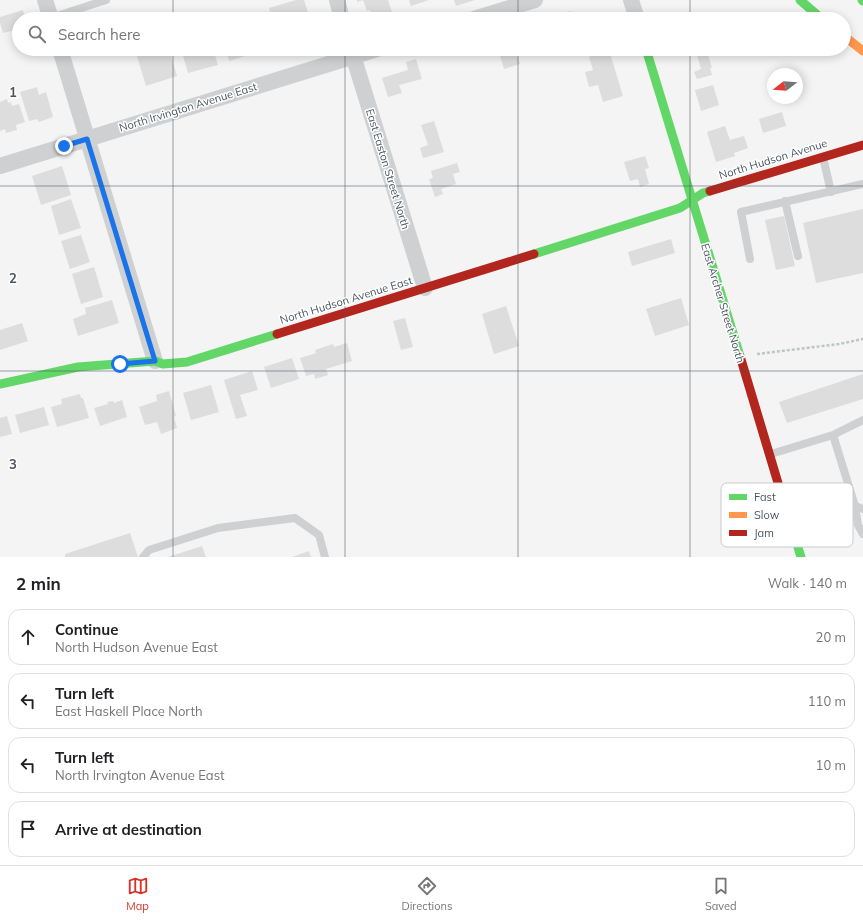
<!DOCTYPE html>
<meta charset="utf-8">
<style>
:root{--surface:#fff;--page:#f6f6f6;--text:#202124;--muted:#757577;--line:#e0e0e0;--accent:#d93025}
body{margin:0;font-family:Mulish,sans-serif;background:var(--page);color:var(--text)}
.compass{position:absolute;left:767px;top:68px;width:36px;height:36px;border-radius:50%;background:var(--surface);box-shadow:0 2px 10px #0003;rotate:253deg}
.stop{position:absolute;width:12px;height:12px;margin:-9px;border:3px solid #1a73e8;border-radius:50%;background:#fff}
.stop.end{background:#1a73e8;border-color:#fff;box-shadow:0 1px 4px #0008}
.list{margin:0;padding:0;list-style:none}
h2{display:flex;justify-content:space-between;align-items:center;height:52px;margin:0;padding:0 16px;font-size:17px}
h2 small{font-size:13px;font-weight:400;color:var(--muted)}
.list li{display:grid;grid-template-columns:26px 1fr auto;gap:12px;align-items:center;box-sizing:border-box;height:56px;margin:0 8px 8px;padding:0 8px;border:1px solid var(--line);border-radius:12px}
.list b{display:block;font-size:15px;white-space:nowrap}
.list p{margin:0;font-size:13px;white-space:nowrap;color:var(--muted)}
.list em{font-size:13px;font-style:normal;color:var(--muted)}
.icon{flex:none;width:22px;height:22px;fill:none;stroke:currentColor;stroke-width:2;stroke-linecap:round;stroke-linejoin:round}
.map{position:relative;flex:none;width:863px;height:557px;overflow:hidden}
.search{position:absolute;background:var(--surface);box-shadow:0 2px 10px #0003;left:12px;right:12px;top:12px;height:44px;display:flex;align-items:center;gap:10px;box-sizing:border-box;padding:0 14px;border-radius:22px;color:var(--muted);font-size:15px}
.sheet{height:308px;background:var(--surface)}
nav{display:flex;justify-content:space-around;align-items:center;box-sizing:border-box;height:56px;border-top:1px solid var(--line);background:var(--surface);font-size:11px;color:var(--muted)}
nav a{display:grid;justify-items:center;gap:2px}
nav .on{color:var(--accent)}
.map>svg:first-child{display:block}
</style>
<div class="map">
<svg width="863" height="557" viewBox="0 0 863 557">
<rect width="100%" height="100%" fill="#f4f4f4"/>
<path fill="#ddddde" d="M296 0H304L310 19H272L269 8Z
M357 0H388L393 15 380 19H372L370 10 367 11 363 0 357 2Z
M409 0H429L411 6Z
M454 0H475L456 6Z
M23 10 25 19H19V29L3 33 0 23V17Z
M571 11 572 15 575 14 577 19H554L553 15Z
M148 49H169L177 76 146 86 136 53Z
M181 49H213L218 65 188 73Z
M226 49H263L264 50 229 61Z
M498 49H515L520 64 504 69Z
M609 50 623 96 603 102 598 85 589 87 585 72 593 70 589 57Z
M707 51 712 68H710L712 75 697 79 694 72 701 69 697 55Z
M416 59 422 79 399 85 402 93 388 97 382 78 408 70 406 62Z
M713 85 719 105 701 111 695 90Z
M37 87 39 95 46 92 53 117 39 122 37 119 29 121 20 92Z
M7 99 8 103 11 102 12 106 19 104 25 122 16 125 17 130 6 133 5 129 0 131V102Z
M782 112 786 126 763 133 759 119Z
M434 121 444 152 423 158 420 148 428 145 421 125Z
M725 126 730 140 744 136 748 148 734 153 735 156 716 162 707 132Z
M645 156 649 168 645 169 649 184 640 187 638 179 630 181 624 162Z
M457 163 460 172 453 174 456 184 441 189 443 194 435 197 429 179 433 178 431 171Z
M62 166 71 195 41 205 32 176Z
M71 199 81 228 59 235 51 206Z
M863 209V273L816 283 803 223Z
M784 216 795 266 776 270 765 220Z
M81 235 90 262 70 269 61 241Z
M671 239 675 253 632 266 628 252Z
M94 267 103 297 81 304 72 274Z
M681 298 689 325 655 336 646 309Z
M112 300 119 323 78 336 73 319 86 314 85 308Z
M506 306 519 346 494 354 482 314Z
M405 318 413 347 401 350 393 321Z
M22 323 28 341 0 350V330Z
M347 343 352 361 326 369 328 375 315 379 314 374 306 376 300 358 316 353 315 350 333 344 334 347Z
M292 358 299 379 271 388 264 367Z
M252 371 258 390 240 395 247 416 236 419 224 380Z
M863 374V399L787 423 779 402Z
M211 385 219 412 191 420 183 393Z
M169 391 176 416 174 417 177 428 161 434 157 422 145 425 139 407 157 401 156 395Z
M80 394 81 398H83L89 418 57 427 51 407 62 404 61 399Z
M122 400 127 417 100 426 94 408 108 404 107 402 113 401 114 403Z
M44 407 49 425 20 433 15 415Z
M7 416 12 434 0 437V418Z
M130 533 138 557H65V554Z
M202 546 206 557H168Z
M309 551 311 557H292Z"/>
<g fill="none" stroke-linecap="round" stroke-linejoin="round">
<path stroke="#bcc7c4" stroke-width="2.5" stroke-dasharray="3 2" stroke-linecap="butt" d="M757 354 839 344 863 339"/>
<path stroke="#ced0d2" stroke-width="8" d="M51 18 106 0
M823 157 831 192
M785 201 798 256
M750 259 741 212 863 184
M833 435 863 420
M771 454 833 435 855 506 863 509
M855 506 858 525 863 534
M143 557 149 550 218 528 295 518 319 535 325 557"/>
<path stroke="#ced0d2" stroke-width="16" d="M45 0 51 19
M337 0 342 19
M631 0 637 19
M474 19 535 0
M60 49 155 361
M351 49 425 288
M0 166 377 49"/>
<path stroke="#63d668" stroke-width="9" d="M800 0 822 19
M862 0 863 1
M646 49 740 356
M534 254 680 208 703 193 710 191
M0 384 78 367 155 361 163 364 187 362 277 334
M781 493 801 557"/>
<path stroke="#ff974d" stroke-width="9" d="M844 36 863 51"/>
<path stroke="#b3261e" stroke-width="9" d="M710 191 863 145
M277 334 534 254
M740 356 781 493"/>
</g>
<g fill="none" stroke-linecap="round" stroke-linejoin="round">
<path stroke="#1a73e8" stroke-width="5" d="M64 146 87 139 155 361 120 364"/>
</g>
<path fill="none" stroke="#4a5661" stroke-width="1" stroke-opacity="0.55" d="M173 0V19M345 0V19M518 0V19M690 0V19M173 49V557M345 49V557M518 49V557M690 49V557M0 186H863M0 371H863"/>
<g text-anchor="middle" stroke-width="3" stroke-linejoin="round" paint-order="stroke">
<g font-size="11" fill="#4a5661" stroke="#fff">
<text transform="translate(188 107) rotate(-17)" y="4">North Irvington Avenue East</text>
<text transform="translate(773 159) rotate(-17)" y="4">North Hudson Avenue</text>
<text transform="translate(388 169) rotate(73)" y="4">East Easton Street North</text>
<text transform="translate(346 300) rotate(-17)" y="4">North Hudson Avenue East</text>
<text transform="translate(723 303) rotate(73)" y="4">East Archer Street North</text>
</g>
</g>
<rect x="721" y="483" width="132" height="64" rx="6" fill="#fff" stroke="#c9ccd0" stroke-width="1"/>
<rect x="729" y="494" width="18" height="6" fill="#63d668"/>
<rect x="729" y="512" width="18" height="6" fill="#ff974d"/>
<rect x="729" y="530" width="18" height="6" fill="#b3261e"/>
<g font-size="11" fill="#4a5661">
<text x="754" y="501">Fast</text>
<text x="754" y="519">Slow</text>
<text x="754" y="537">Jam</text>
</g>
<g font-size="13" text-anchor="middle" font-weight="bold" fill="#4a5661" stroke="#fff" stroke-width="3" stroke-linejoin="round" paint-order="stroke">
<text x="13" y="97">1</text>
<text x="13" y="283">2</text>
<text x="13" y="469">3</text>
</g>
</svg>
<svg class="compass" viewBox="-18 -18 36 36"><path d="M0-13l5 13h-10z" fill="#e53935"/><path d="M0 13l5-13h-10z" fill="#757577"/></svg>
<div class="stop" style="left:120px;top:364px"></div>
<div class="stop end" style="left:64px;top:146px"></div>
<div class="search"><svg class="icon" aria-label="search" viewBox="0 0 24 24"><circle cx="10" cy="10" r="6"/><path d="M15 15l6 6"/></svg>Search here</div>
</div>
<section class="sheet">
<h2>2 min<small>Walk · 140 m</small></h2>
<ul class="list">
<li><svg class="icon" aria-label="ahead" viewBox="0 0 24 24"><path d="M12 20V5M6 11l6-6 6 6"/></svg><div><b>Continue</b><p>North Hudson Avenue East</p></div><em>20 m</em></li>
<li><svg class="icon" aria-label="left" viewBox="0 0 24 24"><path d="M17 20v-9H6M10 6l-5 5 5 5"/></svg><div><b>Turn left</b><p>East Haskell Place North</p></div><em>110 m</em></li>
<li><svg class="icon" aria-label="left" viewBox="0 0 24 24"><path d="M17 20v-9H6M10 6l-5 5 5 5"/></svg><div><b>Turn left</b><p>North Irvington Avenue East</p></div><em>10 m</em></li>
<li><svg class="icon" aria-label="arrive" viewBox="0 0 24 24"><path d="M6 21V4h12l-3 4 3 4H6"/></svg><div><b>Arrive at destination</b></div></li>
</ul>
</section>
<nav>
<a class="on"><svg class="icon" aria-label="map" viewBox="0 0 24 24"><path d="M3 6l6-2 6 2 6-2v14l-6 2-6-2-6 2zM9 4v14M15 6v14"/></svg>Map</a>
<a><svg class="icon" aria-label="directions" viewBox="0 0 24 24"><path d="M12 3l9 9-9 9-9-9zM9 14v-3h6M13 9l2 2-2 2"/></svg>Directions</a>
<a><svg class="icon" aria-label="saved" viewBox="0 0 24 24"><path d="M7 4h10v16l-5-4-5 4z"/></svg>Saved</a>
</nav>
